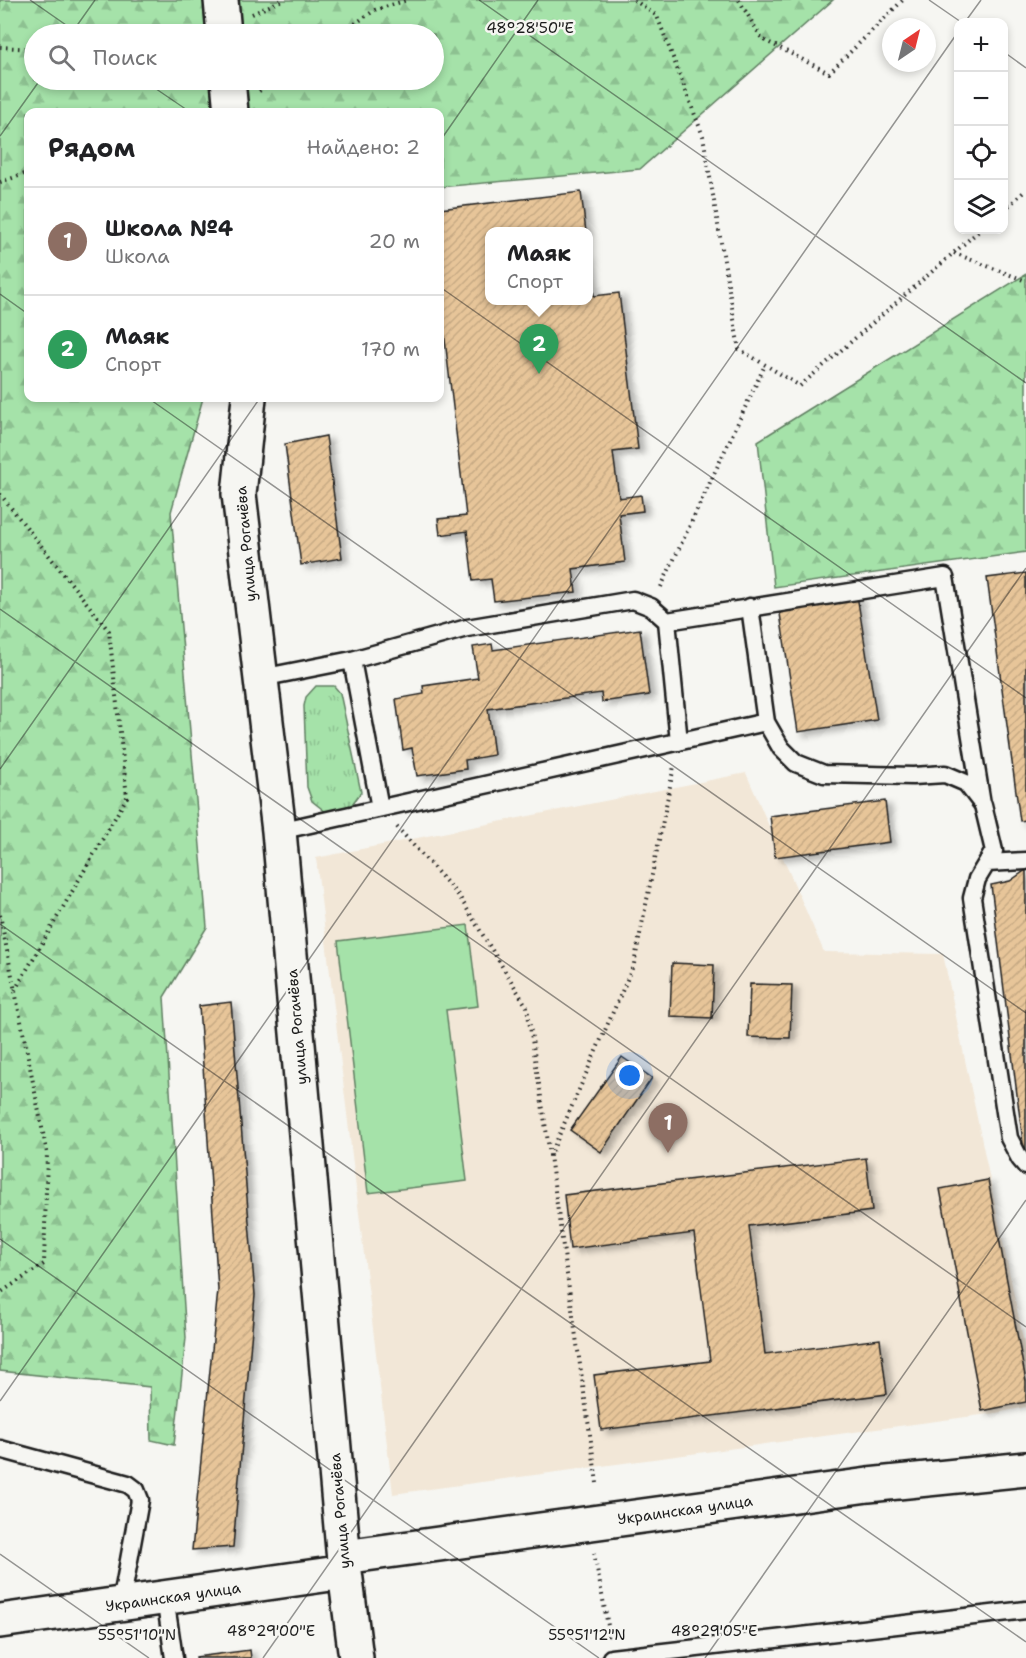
<!DOCTYPE html>
<html lang="ru">
<meta charset="utf-8">
<style>
:root{--surface:#fff;--page:#f6f6f6;--text:#202124;--muted:#757577;--line:#e0e0e0;--accent:#1f6fb2}
body{margin:0;font-family:"Shantell Sans",sans-serif;background:var(--page);color:var(--text)}
.controls{position:absolute;right:18px;top:18px;display:grid;overflow:hidden;border-radius:12px;box-shadow:0 3px 9px #0003}
.controls button{width:54px;height:54px;display:grid;place-items:center;padding:0;border:0;border-bottom:2px solid var(--line);background:var(--surface);color:var(--text);font:30px sans-serif}
.compass{position:absolute;left:882px;top:18px;width:54px;height:54px;border-radius:50%;background:var(--surface);box-shadow:0 3px 9px #0003;rotate:35deg}
.you{position:absolute;left:630px;top:1076px;width:21px;height:21px;margin:-15px;border:4px solid #fff;border-radius:50%;background:#1a73e8;box-shadow:0 0 0 9px #1a73e833}
.badge{display:grid;place-items:center;width:39px;height:39px;border-radius:50%;background:var(--accent);color:#fff;font-size:20px;font-weight:700}
.pin{position:absolute;translate:-50% -50px;filter:drop-shadow(0 2px 3px #0008)}
.pin::after{content:'';position:absolute;top:32px;width:21px;height:18px;background:inherit;clip-path:polygon(0 0,100% 0,50% 100%)}
.popup{position:absolute;left:485px;top:227px;width:108px;height:78px;box-sizing:border-box;display:grid;place-content:center;border-radius:12px;background:var(--surface);filter:drop-shadow(0 2px 4px #0005);font-size:20px;white-space:nowrap;color:var(--muted)}
.popup b{font-size:22px;color:var(--text)}
.popup::after{content:'';position:absolute;left:50%;top:100%;margin-left:-12px;border:12px solid transparent;border-top-color:var(--surface)}
.list{margin:0;padding:0;list-style:none}
h2{display:flex;justify-content:space-between;align-items:center;height:78px;margin:0;padding:0 24px;font-size:26px}
h2 small{font-size:20px;font-weight:400;color:var(--muted)}
.list li{display:grid;grid-template-columns:39px 1fr auto;gap:18px;align-items:center;box-sizing:border-box;height:108px;padding:0 24px;border-top:2px solid var(--line)}
.list b{display:block;font-size:22px;white-space:nowrap}
.list p{margin:0;font-size:20px;white-space:nowrap;color:var(--muted)}
.list em{font-size:20px;font-style:normal;color:var(--muted)}
.icon{flex:none;width:33px;height:33px;fill:none;stroke:currentColor;stroke-width:2;stroke-linecap:round;stroke-linejoin:round}
.map{position:relative;flex:none;width:1026px;height:1658px;overflow:hidden}
.search{position:absolute;background:var(--surface);box-shadow:0 3px 9px #0003;left:24px;top:24px;width:420px;height:66px;display:flex;align-items:center;gap:15px;box-sizing:border-box;padding:0 21px;border-radius:33px;color:var(--muted);font-size:22px}
.panel{position:absolute;background:var(--surface);box-shadow:0 3px 9px #0003;left:24px;top:108px;width:420px;height:294px;border-radius:12px}
.map>svg:first-child{display:block}
</style>
<div class="map">
<svg width="1026" height="1658" viewBox="0 0 1026 1658">
<defs>
<pattern id="grass-tufts" width="24" height="20" patternUnits="userSpaceOnUse" patternTransform="scale(1.5)"><rect width="24" height="20" fill="#a5e2a9"/><path d="M3 7l-1-3M5 7V3M7 7l1-3M15 17l-1-3M17 17v-4M19 17l1-3" fill="none" stroke="#8dc191"/></pattern>
<pattern id="forest-firs" width="22" height="20" patternUnits="userSpaceOnUse" patternTransform="scale(1.5)"><rect width="22" height="20" fill="#a5e2a9"/><path d="M5 1l3.5 6h-7zM16 11l3.5 6h-7z" fill="#8dc191"/></pattern>
<pattern id="building-hatch" width="6" height="6" patternUnits="userSpaceOnUse" patternTransform="scale(1.5)"><rect width="6" height="6" fill="#e7c599"/><path d="M-1 1l2-2M0 6l6-6M5 7l2-2" fill="none" stroke="#c6a983"/></pattern>
<filter id="shadow"><feDropShadow dx="6" dy="4" stdDeviation="3" flood-color="#0004"/></filter>
</defs>
<rect width="100%" height="100%" fill="#f6f6f2"/>
<filter id="ink" filterUnits="userSpaceOnUse"><feTurbulence type="fractalNoise" baseFrequency=".0167" numOctaves="2"/><feDisplacementMap in="SourceGraphic" scale="12" xChannelSelector="R" yChannelSelector="G"/><feConvolveMatrix kernelMatrix="1 2 1 2 8 2 1 2 1" color-interpolation-filters="sRGB"/></filter>
<g filter="url(#ink)">
<path fill="#f2e7d7" d="M746 773 824 952 943 954 1026 1353V1407L996 1413 393 1494 316 858Z"/>
<path fill="url(#grass-tufts)" stroke="#607f62" stroke-width="1.5" d="M316 686H334L340 693 361 792 350 807 326 812 312 801 307 787 304 706 306 697Z"/>
<path fill="url(#forest-firs)" stroke="#607f62" stroke-width="1.5" fill-rule="evenodd" d="M0 0H833L640 169 440 187V112H28V398H203L171 512 207 927 164 997 186 1338 174 1445 151 1440 150 1387 0 1371ZM34 34H434V80H34Z
M1026 274V552L774 587 758 441Z"/>
<path fill="#a5e2a9" stroke="#607f62" stroke-width="1.5" d="M468 925 478 1006 446 1010 467 1181 368 1193 338 941Z"/>
<path fill="url(#building-hatch)" stroke="#1c1c1c" stroke-width="1.5" filter="url(#shadow)" d="M581 192 586 232H490V300H588V254L594 296 619 293 638 449 613 452 619 498 641 495 643 511 619 514 625 562 573 569 576 592 494 601 491 579 473 581 467 531 440 535 438 519 466 516 440 298V209Z
M326 436 342 558 301 565 285 444Z
M1026 573V820L1020 821 987 578Z
M857 595 877 720 798 732 779 607Z
M640 629 649 695 602 702 601 693 488 709 494 755 465 760 466 769 417 776 412 748 403 750 396 699 424 694 423 686 478 678 473 647 492 644 493 650Z
M885 801 890 842 775 857 770 816Z
M1026 870V1151H1024L991 885 1010 881Z
M672 963 714 965 712 1018 670 1016Z
M750 984 792 985 790 1038 748 1037Z
M231 1002 255 1295 233 1547 192 1550 218 1290 199 1006Z
M622 1057 652 1078 601 1152 570 1130Z
M866 1158 872 1211 749 1226 765 1354 880 1339 887 1394 601 1430 594 1375 710 1361 694 1233 570 1249 564 1195Z
M988 1180 1026 1381V1402L982 1411 940 1189Z
M250 1650 251 1658H196V1657Z"/>
<g fill="none" stroke-linecap="round" stroke-linejoin="round">
<defs>
<path id="lane" d="M750 607 766 722
M667 621 679 742
M352 660 380 808
M261 678 352 660 467 628 633 600 651 607 667 621 945 577 982 804
M279 831 766 722 781 748 796 763 824 774 913 776 945 774 966 783 983 805 994 851 977 879 972 898 1009 1138 1020 1159 1026 1166
M987 863 1026 861
M0 1449 128 1484 136 1490 140 1500 121 1604
M165 1598 174 1658
M611 1658 1026 1610"/>
<path id="street" d="M221 0 224 34
M228 80 231 112
M249 398 239 494 279 831 345 1572 356 1658
M344 1557 868 1485 1026 1469
M0 1621 345 1572"/>
</defs>
<use href="#lane" stroke="#1c1c1c" stroke-width="21"/>
<use href="#street" stroke="#1c1c1c" stroke-width="38"/>
<path stroke="#1c1c1c" stroke-width="4" stroke-dasharray="1.5 4.5" stroke-linecap="butt" d="M634 0 657 16 703 136 739 349 800 386 980 230
M739 0 762 39 829 73 903 0
M252 14 282 0
M174 34 194 32
M340 34 375 10 407 0
M0 47 34 49
M259 91 275 80
M0 182 28 173
M1004 210 1026 190
M954 253 1026 281
M0 494 109 631 127 797 15 990
M661 587 765 365
M397 827 459 896 527 1007 550 1155
M0 915 47 1153 44 1264 0 1293
M597 1483 550 1156 634 964 674 766
M594 1553 609 1631 607 1637"/>
<use href="#lane" stroke="#f6f6f2" stroke-width="16"/>
<use href="#street" stroke="#f6f6f2" stroke-width="33"/>
</g>
</g>
<path fill="none" stroke="#1c1c1c" stroke-width="1.5" stroke-opacity="0.45" d="M30 0 79 34M479 0 1026 383M929 0 961 22M965 22 981 0M71 34 95 0M1004 52 1026 68M143 80 190 112M0 136 40 80M440 141 538 0M440 287 1026 698M0 294 28 314M148 398 1026 1013M0 609 1026 1327M0 769 260 398M0 924 1026 1642M0 1239 599 1658M0 1401 958 32M0 1554 149 1658M263 1658 1026 568M705 1658 1026 1200"/>
<g text-anchor="middle" stroke-width="5" stroke-linejoin="round" paint-order="stroke">
<g font-size="15" fill="#1c1c1c" stroke="#f6f6f2">
<text transform="translate(246 544) rotate(-95)" y="5">улица Рогачёва</text>
<text transform="translate(297 1027) rotate(-95)" y="5">улица Рогачёва</text>
<text transform="translate(685 1510) rotate(-8)" y="5">Украинская улица</text>
<text transform="translate(340 1511) rotate(-95)" y="5">улица Рогачёва</text>
<text transform="translate(173 1597) rotate(-8)" y="5">Украинская улица</text>
</g>
</g>
<g font-size="15" text-anchor="middle" fill="#1c1c1c" stroke="#f6f6f2" stroke-width="5" stroke-linejoin="round" paint-order="stroke">
<text x="530" y="33">48°28'50"E</text>
<text x="271" y="1636">48°29'00"E</text>
<text x="714" y="1636">48°29'05"E</text>
<text x="137" y="1640">55°51'10"N</text>
<text x="587" y="1640">55°51'12"N</text>
</g>
</svg>
<div class="controls">
<button>+</button>
<button>−</button>
<button><svg class="icon" aria-label="locate" viewBox="0 0 24 24"><circle cx="12" cy="12" r="6"/><path d="M12 2v4M12 18v4M2 12h4M18 12h4"/></svg></button>
<button><svg class="icon" aria-label="layers" viewBox="0 0 24 24"><path d="M12 4l9 5-9 5-9-5zM3 14l9 5 9-5"/></svg></button>
</div>
<svg class="compass" viewBox="-18 -18 36 36"><path d="M0-13l5 13h-10z" fill="#e53935"/><path d="M0 13l5-13h-10z" fill="#757577"/></svg>
<div class="you"></div>
<div class="pin badge" style="left:668px;top:1153px;background:#8d6e63">1</div>
<div class="pin badge" style="left:539px;top:374px;background:#2e9e5b">2</div>
<div class="popup"><b>Маяк</b>Спорт</div>
<div class="search"><svg class="icon" aria-label="search" viewBox="0 0 24 24"><circle cx="10" cy="10" r="6"/><path d="M15 15l6 6"/></svg>Поиск</div>
<section class="panel">
<h2>Рядом<small>Найдено: 2</small></h2>
<ul class="list">
<li><span class="badge" style="background:#8d6e63">1</span><div><b>Школа №4</b><p>Школа</p></div><em>20 m</em></li>
<li><span class="badge" style="background:#2e9e5b">2</span><div><b>Маяк</b><p>Спорт</p></div><em>170 m</em></li>
</ul>
</section>
</div>
